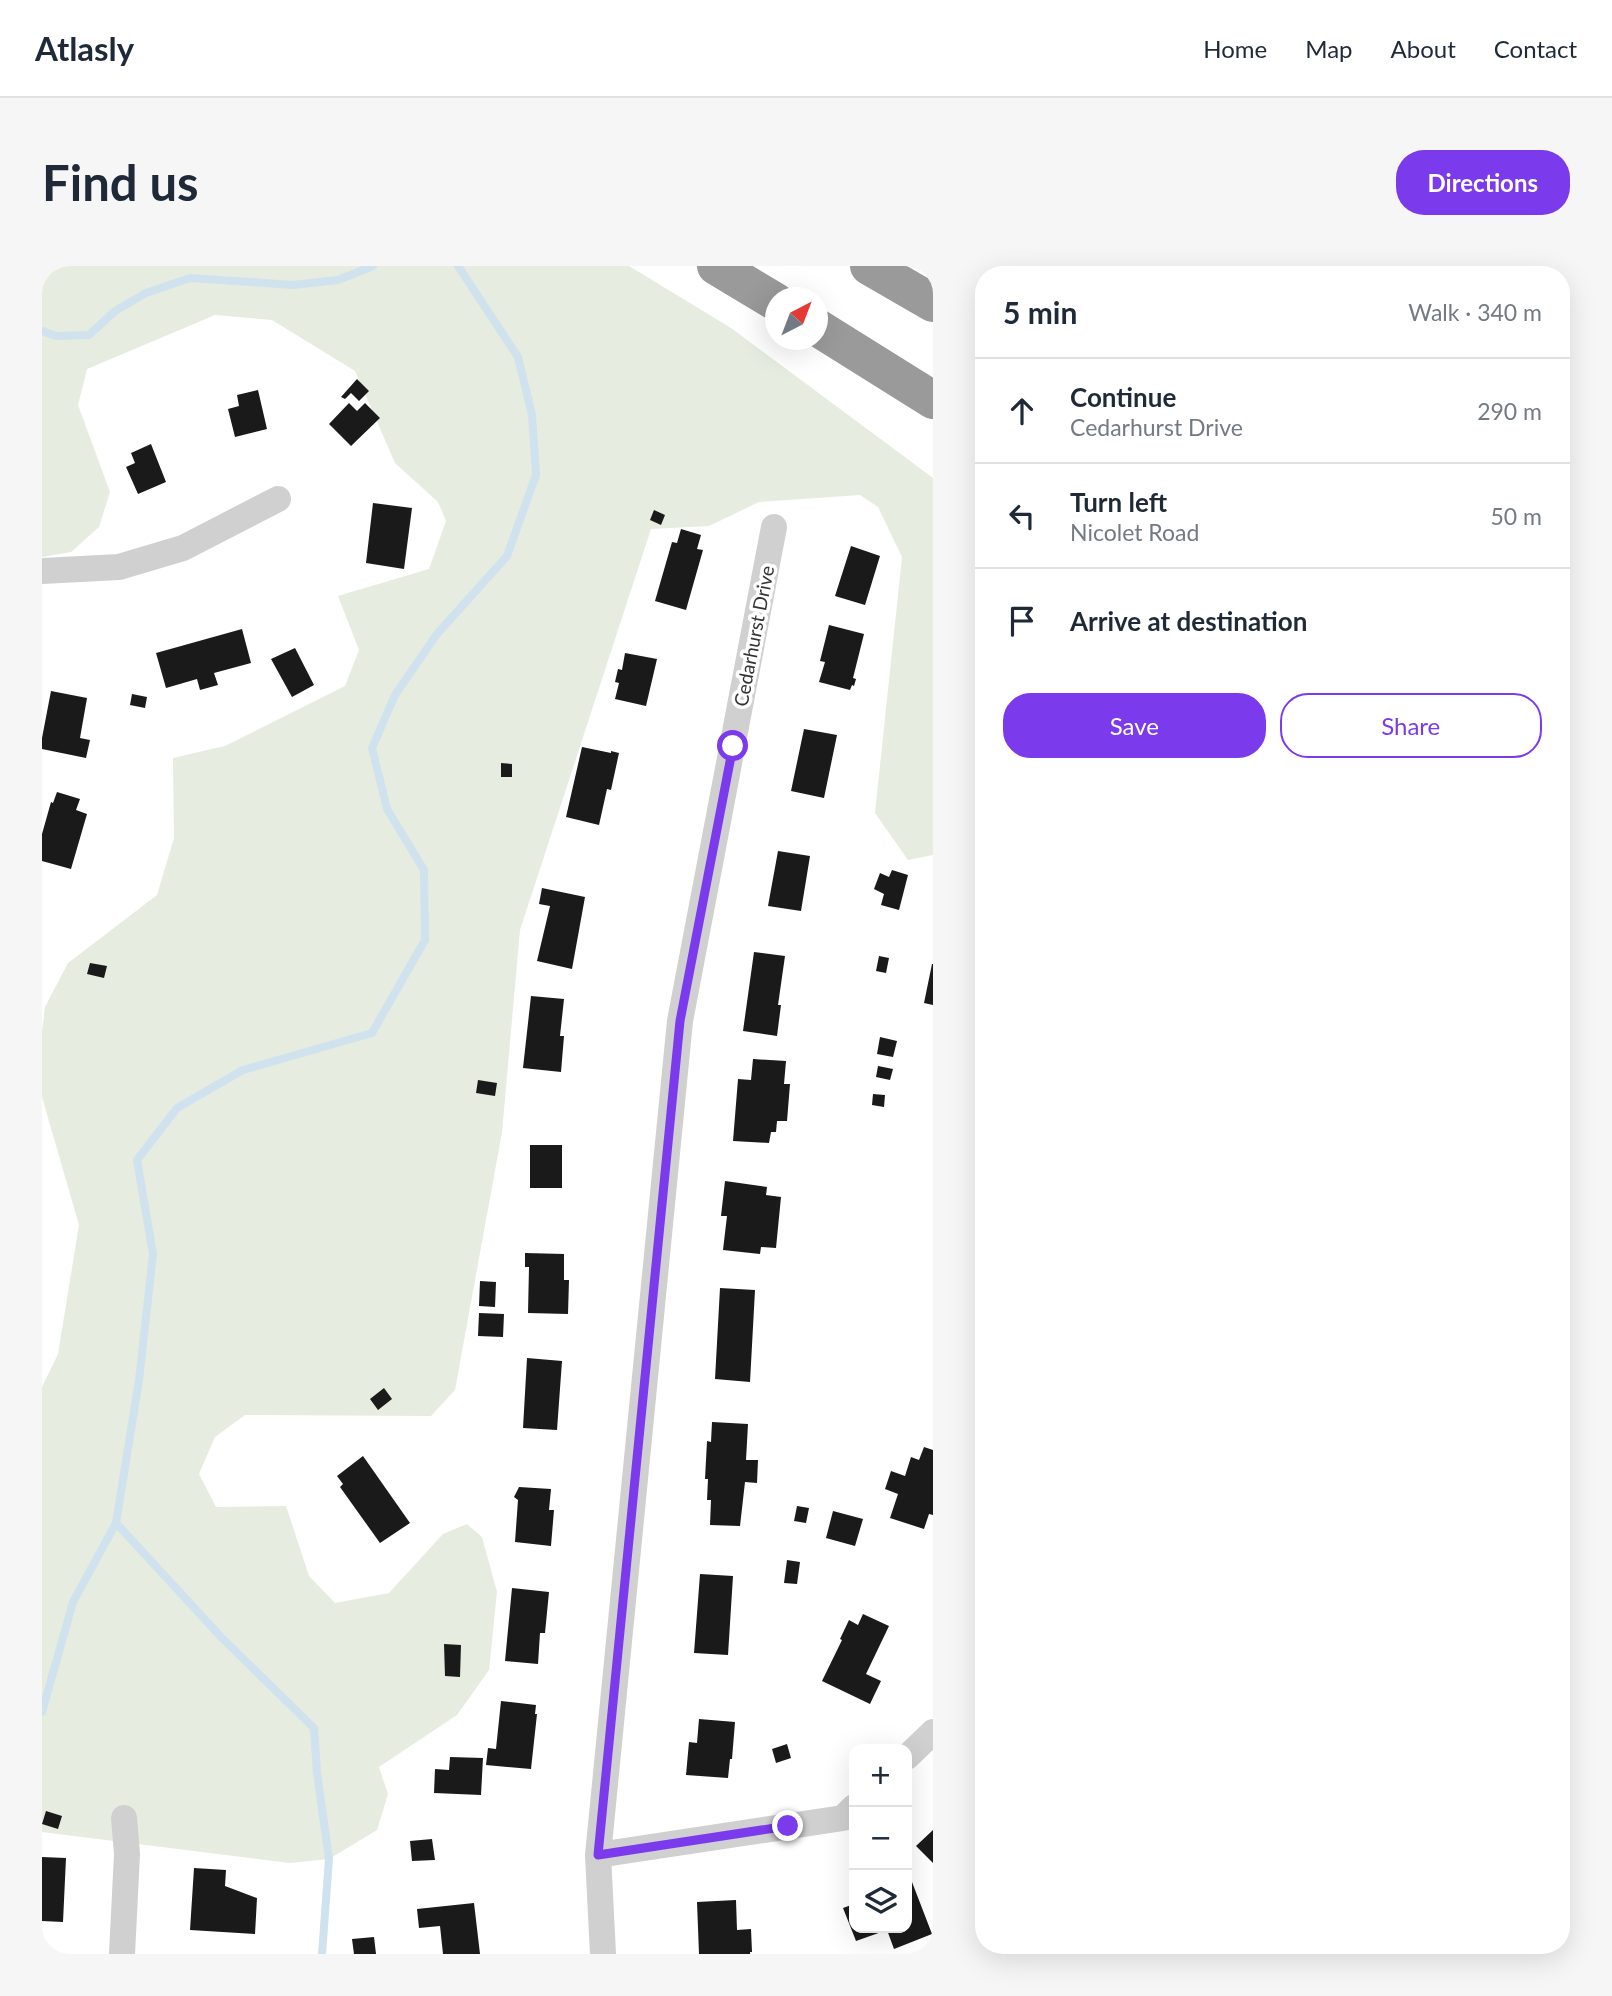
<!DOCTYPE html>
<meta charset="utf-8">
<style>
:root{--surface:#fff;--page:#f6f6f7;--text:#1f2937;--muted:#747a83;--line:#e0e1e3;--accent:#7c3aed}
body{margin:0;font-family:Lato,sans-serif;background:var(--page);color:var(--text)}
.controls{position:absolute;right:21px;bottom:21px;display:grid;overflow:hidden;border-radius:14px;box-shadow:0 7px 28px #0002}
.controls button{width:63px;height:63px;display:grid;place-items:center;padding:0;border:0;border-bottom:2px solid var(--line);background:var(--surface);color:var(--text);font:35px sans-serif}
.compass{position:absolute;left:723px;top:21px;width:63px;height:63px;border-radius:50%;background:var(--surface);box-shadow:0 7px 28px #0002;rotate:42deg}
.stop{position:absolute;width:21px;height:21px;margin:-16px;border:5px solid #7c3aed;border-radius:50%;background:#fff}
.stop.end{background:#7c3aed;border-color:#fff;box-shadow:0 2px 7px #0008}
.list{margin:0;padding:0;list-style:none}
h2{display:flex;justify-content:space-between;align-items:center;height:91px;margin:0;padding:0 28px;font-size:30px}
h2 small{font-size:23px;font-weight:400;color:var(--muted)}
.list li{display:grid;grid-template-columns:46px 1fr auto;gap:21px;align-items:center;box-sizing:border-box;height:105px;padding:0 28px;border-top:2px solid var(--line)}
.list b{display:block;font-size:26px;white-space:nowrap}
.list p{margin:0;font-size:23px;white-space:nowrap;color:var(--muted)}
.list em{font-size:23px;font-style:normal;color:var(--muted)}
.actions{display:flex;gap:14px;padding:21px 28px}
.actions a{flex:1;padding:16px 0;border:2px solid var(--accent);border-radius:28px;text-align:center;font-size:24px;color:var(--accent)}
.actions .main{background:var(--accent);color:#fff}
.icon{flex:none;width:38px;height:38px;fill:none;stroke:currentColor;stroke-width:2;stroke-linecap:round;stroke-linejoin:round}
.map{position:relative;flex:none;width:891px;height:1688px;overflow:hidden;border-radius:28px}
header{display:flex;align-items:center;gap:42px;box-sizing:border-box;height:98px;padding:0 35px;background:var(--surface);border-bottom:2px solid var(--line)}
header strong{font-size:33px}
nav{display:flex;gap:38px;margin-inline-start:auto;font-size:24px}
.intro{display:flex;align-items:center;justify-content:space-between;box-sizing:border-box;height:168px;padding:0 42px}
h1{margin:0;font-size:49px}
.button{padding:18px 32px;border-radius:28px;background:var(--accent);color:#fff;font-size:24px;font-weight:700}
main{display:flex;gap:42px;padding:0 42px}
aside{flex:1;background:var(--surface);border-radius:28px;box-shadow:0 7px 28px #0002}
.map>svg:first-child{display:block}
</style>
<header>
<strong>Atlasly</strong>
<nav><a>Home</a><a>Map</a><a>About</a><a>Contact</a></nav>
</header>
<div class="intro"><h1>Find us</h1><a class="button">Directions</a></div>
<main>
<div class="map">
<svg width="891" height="1688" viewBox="0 0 891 1688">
<rect width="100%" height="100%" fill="#fff"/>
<path fill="#e6ecdf" d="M0 0H587L689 62 891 212V589L866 594 833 547 860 291 836 241 818 229 717 236 667 260 609 263 478 664 460 866 413 1124 389 1150 203 1149 173 1171 157 1208 174 1241 244 1240 267 1310 293 1337 347 1327 401 1268 425 1258 440 1271 455 1326 447 1404 415 1449 337 1501 346 1528 335 1564 287 1593 248 1597 0 1566V1121L16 1088 37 959 0 831V766L3 741 26 697 115 629 132 572 131 492 183 480 303 420 317 384 296 330 387 303 404 255 396 236 353 197 313 105 230 54 173 49 45 103 36 139 68 226 57 261 29 286 0 291Z"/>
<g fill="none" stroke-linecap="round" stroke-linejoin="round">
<path stroke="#cfe2ee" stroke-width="8" d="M0 65 14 70 47 69 73 45 104 27 148 12 251 19 296 14 331 0
M74 1257 180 1372 272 1462 275 1507 287 1593 280 1688
M0 1446 31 1336 74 1257 97 1114 111 988 95 894 135 842 201 804 330 767 383 674 382 604 345 543 330 482 353 429 395 368 465 290 494 209 490 149 476 91 416 0"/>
</g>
<path fill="#1a1a1a" d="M315 113 327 125 317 135 309 127 303 133 299 131Z
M216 124 225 163 193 171 186 143 197 140 195 129Z
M307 137 315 145 323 137 338 152 309 180 287 158Z
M109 178 124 216 96 228 84 201 93 197 89 187Z
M331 237 370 242 362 303 324 297Z
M612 244 623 249 619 259 608 254Z
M639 263 659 269 655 283 661 284 644 344 613 335 630 276 635 277Z
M809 280 838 290 823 339 793 330Z
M787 359 822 368 811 412 814 413 812 420 810 419 808 424 777 416 783 396 778 395Z
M200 363 209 397 172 407 176 419 158 424 155 413 124 422 114 387Z
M253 382 272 419 250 431 229 393Z
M583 387 615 393 604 440 573 433 577 417 573 416 576 403 580 404Z
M9 425 45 432 38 472 48 474 44 492 0 483V472Z
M90 428 105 431 103 442 88 439Z
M762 463 795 469 782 532 749 525Z
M540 481 569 487V485L577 487 569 524 565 523 557 559 524 551Z
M459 497 470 498V511H459Z
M15 526 38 533 34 544 45 548 29 603 0 595V568L9 536 11 537Z
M736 585 768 590 759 645 726 640Z
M850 604 866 609 857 644 839 639 842 628 832 623 838 607 847 611Z
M500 622 543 631 530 703 495 695 508 640 497 638Z
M712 686 743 690 736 739H739L735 770 701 765Z
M837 690 847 692 844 707 834 705Z
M48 697 65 700 62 712 45 708Z
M890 698H891V739L882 737Z
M489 730 522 733 518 770H522L519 806 481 802Z
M838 771 855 775 851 791 835 788Z
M711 793 744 795 742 818H748L745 855H735L734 866H729L727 877 691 875 696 813 709 814Z
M836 800 851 803 848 814 834 811Z
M436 814 455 817 453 830 434 827Z
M831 828 843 829 842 841 830 839Z
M488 879H520V922H488Z
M683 915 725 921 724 929 739 931 734 982 719 981 718 988 681 984 685 950H679Z
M483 987 522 988V1014H527L526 1048 486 1047 487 1001H483Z
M438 1015 454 1016 453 1041 437 1040Z
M678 1022 713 1024 708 1116 673 1113Z
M437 1047 462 1048 461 1071 436 1070Z
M485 1092 520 1095 515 1164 481 1162Z
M342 1122 350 1133 336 1144 328 1133Z
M670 1156 706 1158 704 1194H716L715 1217 703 1216 698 1260 668 1259 669 1234H665L666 1213H663L665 1175 669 1176Z
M882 1181 891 1184V1249L887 1248 882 1263 848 1252 856 1228 843 1223 849 1205 863 1210 869 1191 877 1194Z
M321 1190 368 1257 338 1277 298 1221 301 1218 295 1210Z
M477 1221 509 1223 507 1244H512L509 1280 473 1276 476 1234 472 1231Z
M755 1240 767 1242 764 1257 752 1255Z
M791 1245 821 1253 813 1280 784 1272Z
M745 1294 758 1296 755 1318 742 1317Z
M658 1308 691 1310 686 1389 652 1387Z
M470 1322 507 1326 503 1367H498L496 1398 463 1395Z
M821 1348 847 1360 824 1408 839 1415 828 1438 780 1415 800 1374 798 1373 807 1354 816 1359Z
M402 1378 419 1379 418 1411 403 1410Z
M459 1435 494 1439 493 1448H495L489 1503 444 1499 446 1482 454 1483Z
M657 1453 693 1456 690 1493H688L686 1512 644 1509 647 1476 655 1477Z
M745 1478 749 1492 734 1497 730 1483Z
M408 1491 441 1492 439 1529 392 1527 393 1503 407 1504Z
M4 1545 20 1550 16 1563 0 1558Z
M891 1564V1597L874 1580Z
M390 1573 393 1594 370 1595 368 1575Z
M0 1591 24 1592 21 1656 0 1655Z
M152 1602 184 1604 183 1620 215 1632 213 1668 148 1664Z
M870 1616 890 1668 852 1683 845 1664 814 1675 801 1642 812 1638V1662H865V1618Z
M694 1634 695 1664 709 1663 710 1686H708V1688H657L655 1636Z
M432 1637 438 1688H401L398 1660 377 1662 375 1643Z
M332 1671 334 1688H312L310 1673Z"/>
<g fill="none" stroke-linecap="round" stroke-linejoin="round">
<path stroke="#d0d0d0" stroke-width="26" d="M0 305 77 301 141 282 236 233
M865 1491 891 1466
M556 1589 801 1552 812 1541
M80 1688 85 1588 82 1552
M561 1688 556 1589 638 755 732 261"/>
<path stroke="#9a9a9a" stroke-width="38" d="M674 0 734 36
M827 0 891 37
M776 62 891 134"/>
</g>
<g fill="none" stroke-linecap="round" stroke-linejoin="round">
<path stroke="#7c3aed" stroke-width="9" d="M691 480 638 755 556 1589 746 1560"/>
</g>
<g text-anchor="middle" stroke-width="7" stroke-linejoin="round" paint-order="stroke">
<g font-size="19" fill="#333" stroke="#fff">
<text transform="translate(712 370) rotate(-79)" y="7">Cedarhurst Drive</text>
</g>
</g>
</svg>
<div class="controls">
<button>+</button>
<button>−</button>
<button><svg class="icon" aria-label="layers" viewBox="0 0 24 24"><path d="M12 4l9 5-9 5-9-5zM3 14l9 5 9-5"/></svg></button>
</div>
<svg class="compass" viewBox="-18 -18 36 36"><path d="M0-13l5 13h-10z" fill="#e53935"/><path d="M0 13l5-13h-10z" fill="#747a83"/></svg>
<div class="stop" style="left:691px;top:480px"></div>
<div class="stop end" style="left:746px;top:1560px"></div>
</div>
<aside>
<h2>5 min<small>Walk · 340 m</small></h2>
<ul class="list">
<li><svg class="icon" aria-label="ahead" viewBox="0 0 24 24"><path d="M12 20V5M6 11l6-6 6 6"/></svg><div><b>Continue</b><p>Cedarhurst Drive</p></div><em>290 m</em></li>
<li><svg class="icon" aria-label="left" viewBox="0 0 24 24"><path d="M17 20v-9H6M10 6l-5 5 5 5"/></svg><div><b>Turn left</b><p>Nicolet Road</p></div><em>50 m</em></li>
<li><svg class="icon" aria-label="arrive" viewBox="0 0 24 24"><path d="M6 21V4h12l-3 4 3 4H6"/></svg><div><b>Arrive at destination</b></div></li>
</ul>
<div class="actions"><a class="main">Save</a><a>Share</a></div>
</aside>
</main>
